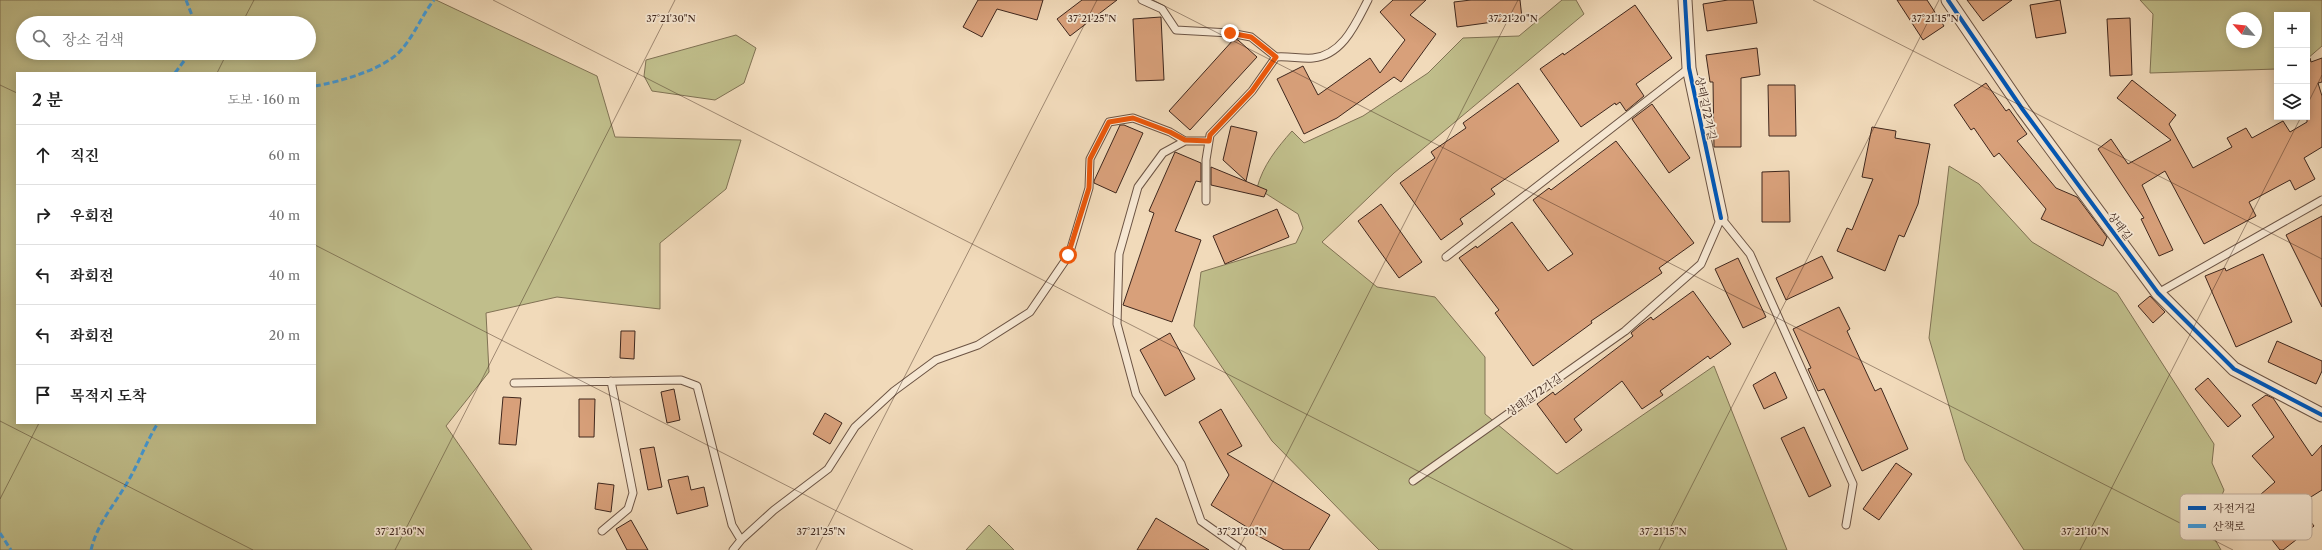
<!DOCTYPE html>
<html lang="ko">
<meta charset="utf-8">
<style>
:root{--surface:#fff;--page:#f6f6f6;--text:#222;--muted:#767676;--line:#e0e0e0}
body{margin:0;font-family:"Libre Caslon Text","Noto Serif KR",serif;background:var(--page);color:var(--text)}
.controls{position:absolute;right:12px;top:12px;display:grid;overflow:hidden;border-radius:0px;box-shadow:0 2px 10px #0003}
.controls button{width:36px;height:36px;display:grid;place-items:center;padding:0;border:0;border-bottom:1px solid var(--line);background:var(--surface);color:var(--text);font:20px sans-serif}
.compass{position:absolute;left:2226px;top:12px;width:36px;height:36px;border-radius:50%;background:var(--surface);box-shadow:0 2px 10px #0003;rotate:297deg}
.stop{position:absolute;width:12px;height:12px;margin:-9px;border:3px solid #ea580c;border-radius:50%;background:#fff}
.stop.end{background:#ea580c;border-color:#fff;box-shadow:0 1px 4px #0008}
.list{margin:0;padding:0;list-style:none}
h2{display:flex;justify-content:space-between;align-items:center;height:52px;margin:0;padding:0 16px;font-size:17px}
h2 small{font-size:13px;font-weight:400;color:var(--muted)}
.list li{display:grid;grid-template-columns:26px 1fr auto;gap:12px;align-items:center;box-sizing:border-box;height:60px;padding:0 16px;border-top:1px solid var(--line)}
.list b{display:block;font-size:15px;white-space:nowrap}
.list em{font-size:13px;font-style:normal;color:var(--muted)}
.icon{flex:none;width:22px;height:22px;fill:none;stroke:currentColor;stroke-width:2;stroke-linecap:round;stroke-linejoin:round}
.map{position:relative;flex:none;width:2322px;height:550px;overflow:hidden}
.search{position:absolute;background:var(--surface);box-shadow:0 2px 10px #0003;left:16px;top:16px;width:300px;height:44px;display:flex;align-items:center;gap:10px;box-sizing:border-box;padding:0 14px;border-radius:22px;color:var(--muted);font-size:15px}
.panel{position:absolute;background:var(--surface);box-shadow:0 2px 10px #0003;left:16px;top:72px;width:300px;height:352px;border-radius:0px}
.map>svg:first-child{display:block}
</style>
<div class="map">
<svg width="2322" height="550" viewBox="0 0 2322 550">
<rect width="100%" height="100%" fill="#f1daba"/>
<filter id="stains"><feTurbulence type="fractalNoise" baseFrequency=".005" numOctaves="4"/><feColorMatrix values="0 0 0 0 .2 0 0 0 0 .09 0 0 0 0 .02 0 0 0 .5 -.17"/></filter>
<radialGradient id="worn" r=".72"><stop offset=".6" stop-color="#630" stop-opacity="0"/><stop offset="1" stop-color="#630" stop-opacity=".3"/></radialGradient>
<path fill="#c0be8b" stroke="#807254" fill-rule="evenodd" d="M0 0H436L597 76 615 137 741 140 726 189 660 243V309L557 297 486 313 489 372 446 426 532 550H0ZM23 23H309V53H23ZM17 73H315V423H17Z
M1562 0H1576L1584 14 1394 173 1322 242 1377 287 1435 297 1485 357V414L1557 474 1714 366 1787 550H1379L1272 441 1194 326 1201 272 1296 243 1303 228 1298 214 1257 188C1263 165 1277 148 1292 131L1304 143 1363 116 1428 73 1463 38 1519 36Z
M2140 0H2322V46L2307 59V15H2277V69L2150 73 2153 14ZM2232 18H2256V42H2232Z
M736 35 756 48 744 83 715 100 652 91 644 76 646 60Z
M1949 166 1979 184 2032 242 2117 293 2214 444 2212 463 2224 490 2209 529 2221 550H2024L1965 460 1929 338Z
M989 525 1014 550H966Z"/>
<path fill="#d8a07a" stroke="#3f271d" d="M978 0H1043L1037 20 997 9 982 37 963 27Z
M1082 0H1117L1070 36 1057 19Z
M1393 0H1426L1410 15 1436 34 1401 82 1394 77 1337 118 1304 134 1277 79 1303 66 1318 95 1370 58 1380 73 1405 40 1380 12Z
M1471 0H1520L1522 18 1457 27 1454 2Z
M1728 0H1753L1757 23 1707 31 1703 4Z
M1897 0H1927L1944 26 1923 40Z
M1967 0H2012L1983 21Z
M2060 0 2066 33 2036 38 2030 5Z
M1635 5 1672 58 1636 84 1644 96 1626 111 1620 102 1616 105 1615 103 1581 127 1540 69 1563 53 1564 55Z
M1161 17 1164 80 1136 81 1133 19Z
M2130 18 2132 75 2110 76 2107 19Z
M1234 39 1238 40 1257 57 1190 130 1169 111Z
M1757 48 1760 75 1741 78V147H1714L1713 82H1710L1706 55Z
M2307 58H2310L2311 62 2322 58V82L2318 83 2322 96V147L2304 158 2315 179 2295 190 2290 180 2249 202 2256 216 2204 244 2165 171 2142 185 2173 250 2159 256 2141 219 2144 218 2098 149 2111 139 2128 164 2171 140 2117 98 2132 80 2176 115 2169 124 2193 168 2232 147 2227 138 2246 128 2252 138 2283 121 2290 132 2307 122Z
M1518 83 1559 141 1491 189 1495 194 1460 219 1463 224 1441 240 1400 183 1435 158 1431 152 1466 128 1463 123Z
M1986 83 2006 111 2009 109 2027 134 2017 141 2056 188 2077 197 2107 237 2103 246 2041 219 2046 209 1999 153 1994 157 1974 128 1971 130 1954 105Z
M1768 85H1795L1796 136H1769Z
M1652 104 1690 158 1669 173 1632 119Z
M1120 125H1124L1143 133 1116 193 1094 183V181Z
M1231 126 1257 132 1246 181 1223 160Z
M1872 127 1896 131 1895 138 1930 144 1918 204 1904 237 1899 235 1885 271 1837 251 1847 228 1852 230 1873 179 1862 177Z
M1616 141 1694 243 1659 268 1662 273 1591 321 1592 323 1533 366 1495 313 1499 310 1459 258 1476 246 1477 248 1512 222 1548 271 1573 254 1533 200 1549 188 1551 190Z
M1175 152 1201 163V182L1196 181 1175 231 1201 240 1172 322 1123 305 1154 213 1149 211Z
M1211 167 1267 190 1264 197 1211 185Z
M1789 171 1790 222H1762V172Z
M1381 204 1422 262 1399 278 1358 221Z
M1277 209 1289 237 1225 264 1213 236Z
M2322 216V307L2286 235Z
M2263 254 2292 322 2236 347 2205 276 2225 268 2226 271Z
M1822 256 1833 278 1786 300 1776 278Z
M1738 258 1766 317 1743 328 1715 269Z
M1693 291 1731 344 1710 359 1708 356 1660 391 1663 395 1642 409 1622 381 1574 419 1582 430 1566 443 1537 404 1553 392 1555 395 1633 336 1631 333 1639 326 1651 317 1653 320Z
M2150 296 2165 312 2153 323 2138 306Z
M1839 307 1850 329 1847 331 1875 391 1881 388 1908 449 1862 471 1824 389 1818 391 1808 369 1811 368 1793 329Z
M621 331H635L634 359 620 358Z
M1170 333 1195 379 1165 396 1140 350Z
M2277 341 2322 361V371L2316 384 2268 362Z
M1775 372 1787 398 1764 409 1753 385Z
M2208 378 2241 416 2228 427 2195 389Z
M674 389 680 420 667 423 661 392Z
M2266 395 2273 398 2312 456 2322 445V490L2298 505 2314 526 2283 550H2280L2265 531 2273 525 2253 501 2275 482 2252 456 2274 437 2252 405Z
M503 397 521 398 516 445 499 444Z
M579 399H595L594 437H579Z
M1221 409 1242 446 1227 454 1330 515 1309 550H1284L1249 531 1250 529 1211 505 1229 475 1199 422Z
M825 413 842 423 830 444 813 434Z
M1804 427 1831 486 1809 497 1781 438Z
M654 447 662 487 648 490 640 449Z
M1896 463 1912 474 1879 520 1863 509Z
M688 476 691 490 704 487 708 506 677 514 668 480Z
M598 483 614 485 611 512 595 509Z
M1156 518 1209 550H1137Z
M631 520 648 550H627L616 529Z"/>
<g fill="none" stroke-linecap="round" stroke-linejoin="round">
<defs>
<path id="service" d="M1142 0 1162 9 1176 30 1230 33 1251 37 1276 57C1289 56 1301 59 1313 58 1343 55 1356 23 1368 0
M1209 141H1185L1163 153 1138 187 1119 254 1117 324 1136 394 1181 464 1201 521 1242 550
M1206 201V160L1210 135 1252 91 1276 57
M1446 257 1689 68
M2158 293 2322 200
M514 383 681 380 697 386 732 525 741 540
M1413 481 1625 331 1701 264 1721 218 1750 254 1853 484 1846 525
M602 531 628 509 633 493 611 381
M733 550 741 540 774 510 828 469 855 427 894 391 936 360 978 345 1030 312 1069 255 1089 188 1090 159 1109 122 1133 118 1170 132 1185 141"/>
<path id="minor" d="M1685 0 1689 68 1721 218
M1948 0 2023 110 2158 293 2234 369 2322 415"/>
</defs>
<use href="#service" stroke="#6c5444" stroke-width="9"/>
<use href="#minor" stroke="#6c5444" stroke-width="15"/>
<use href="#service" stroke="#f6e7d2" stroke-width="7"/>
<use href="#minor" stroke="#f6e7d2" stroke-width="13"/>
<path stroke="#3f9cdf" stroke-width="3" stroke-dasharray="6 3" stroke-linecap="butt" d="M186 0 195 23
M175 73 190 53
M315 86C339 82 386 69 402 49 415 34 422 15 434 0
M0 533 11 550
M91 550C98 522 113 507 127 483 139 463 146 442 158 423"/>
<defs>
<path id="cycleway" d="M1685 0 1689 68 1721 218
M1948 0 2023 110 2158 293 2234 369 2322 415"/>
</defs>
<use href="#cycleway" stroke="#f6e7d2" stroke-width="6"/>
<use href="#cycleway" stroke="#0057b8" stroke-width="4"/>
</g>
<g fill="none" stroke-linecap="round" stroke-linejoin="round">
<path stroke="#ea580c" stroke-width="5" d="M1068 255 1089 188 1090 159 1109 122 1133 118 1170 132 1185 140 1209 141 1210 135 1252 91 1276 57 1251 37 1230 33"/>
</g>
<path fill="none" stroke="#3f271d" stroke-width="1" stroke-opacity="0.45" d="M493 0 1573 550M1153 0 2233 550M1813 0 2322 259M242 23 254 0M217 73 227 53M0 85 17 93M2307 105 2322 75M315 245 913 550M0 421 253 550M0 499 39 423M395 550 675 0M816 550 1097 0M1238 550 1518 0M1659 550 1939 0M2080 550 2301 117"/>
<g text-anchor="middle" stroke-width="3.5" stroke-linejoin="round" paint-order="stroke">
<g font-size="11" fill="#3f271d" stroke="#f6e7d2">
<text transform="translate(1706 108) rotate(78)" y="4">상태길72가길</text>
<text transform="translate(2120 226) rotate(53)" y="4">상태길</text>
<text transform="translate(1534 395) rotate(-35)" y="4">상태길72가길</text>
</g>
</g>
<rect x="2180" y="494" width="132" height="46" rx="6" fill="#f6e7d2" stroke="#bfad9c" stroke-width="1"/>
<rect x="2188" y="506" width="18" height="4" fill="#0057b8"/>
<rect x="2188" y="524" width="18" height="4" fill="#3f9cdf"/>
<g font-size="11" fill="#3f271d">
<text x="2213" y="512">자전거길</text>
<text x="2213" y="530">산책로</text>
</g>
<g font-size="10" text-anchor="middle" fill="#3f271d" stroke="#f6e7d2" stroke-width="3.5" stroke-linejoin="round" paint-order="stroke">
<text x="671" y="22">37°21'30"N</text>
<text x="1092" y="22">37°21'25"N</text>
<text x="1513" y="22">37°21'20"N</text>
<text x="1935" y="22">37°21'15"N</text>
<text x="400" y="535">37°21'30"N</text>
<text x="821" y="535">37°21'25"N</text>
<text x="1242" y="535">37°21'20"N</text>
<text x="1663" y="535">37°21'15"N</text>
<text x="2085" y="535">37°21'10"N</text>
</g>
<rect width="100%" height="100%" filter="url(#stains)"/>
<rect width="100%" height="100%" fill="url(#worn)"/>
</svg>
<div class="controls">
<button>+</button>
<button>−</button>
<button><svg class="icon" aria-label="layers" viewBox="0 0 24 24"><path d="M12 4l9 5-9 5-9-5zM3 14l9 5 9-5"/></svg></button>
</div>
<svg class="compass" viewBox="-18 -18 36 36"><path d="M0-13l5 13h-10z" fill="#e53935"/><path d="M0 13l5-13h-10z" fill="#767676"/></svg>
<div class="stop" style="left:1068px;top:255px"></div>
<div class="stop end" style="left:1230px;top:33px"></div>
<div class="search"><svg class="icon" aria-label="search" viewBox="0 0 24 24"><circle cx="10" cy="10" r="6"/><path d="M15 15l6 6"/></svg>장소 검색</div>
<section class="panel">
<h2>2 분<small>도보 · 160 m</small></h2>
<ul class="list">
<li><svg class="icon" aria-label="ahead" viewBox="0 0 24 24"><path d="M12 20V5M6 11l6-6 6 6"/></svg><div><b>직진</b></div><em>60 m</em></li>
<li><svg class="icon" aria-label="right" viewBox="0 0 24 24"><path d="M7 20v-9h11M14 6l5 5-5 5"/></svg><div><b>우회전</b></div><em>40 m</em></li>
<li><svg class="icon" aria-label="left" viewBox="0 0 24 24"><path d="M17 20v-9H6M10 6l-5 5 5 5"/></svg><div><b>좌회전</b></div><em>40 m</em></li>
<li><svg class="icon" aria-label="left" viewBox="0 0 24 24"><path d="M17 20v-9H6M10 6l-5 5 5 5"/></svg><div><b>좌회전</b></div><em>20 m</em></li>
<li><svg class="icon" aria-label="arrive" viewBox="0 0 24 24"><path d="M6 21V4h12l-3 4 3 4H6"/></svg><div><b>목적지 도착</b></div></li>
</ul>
</section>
</div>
